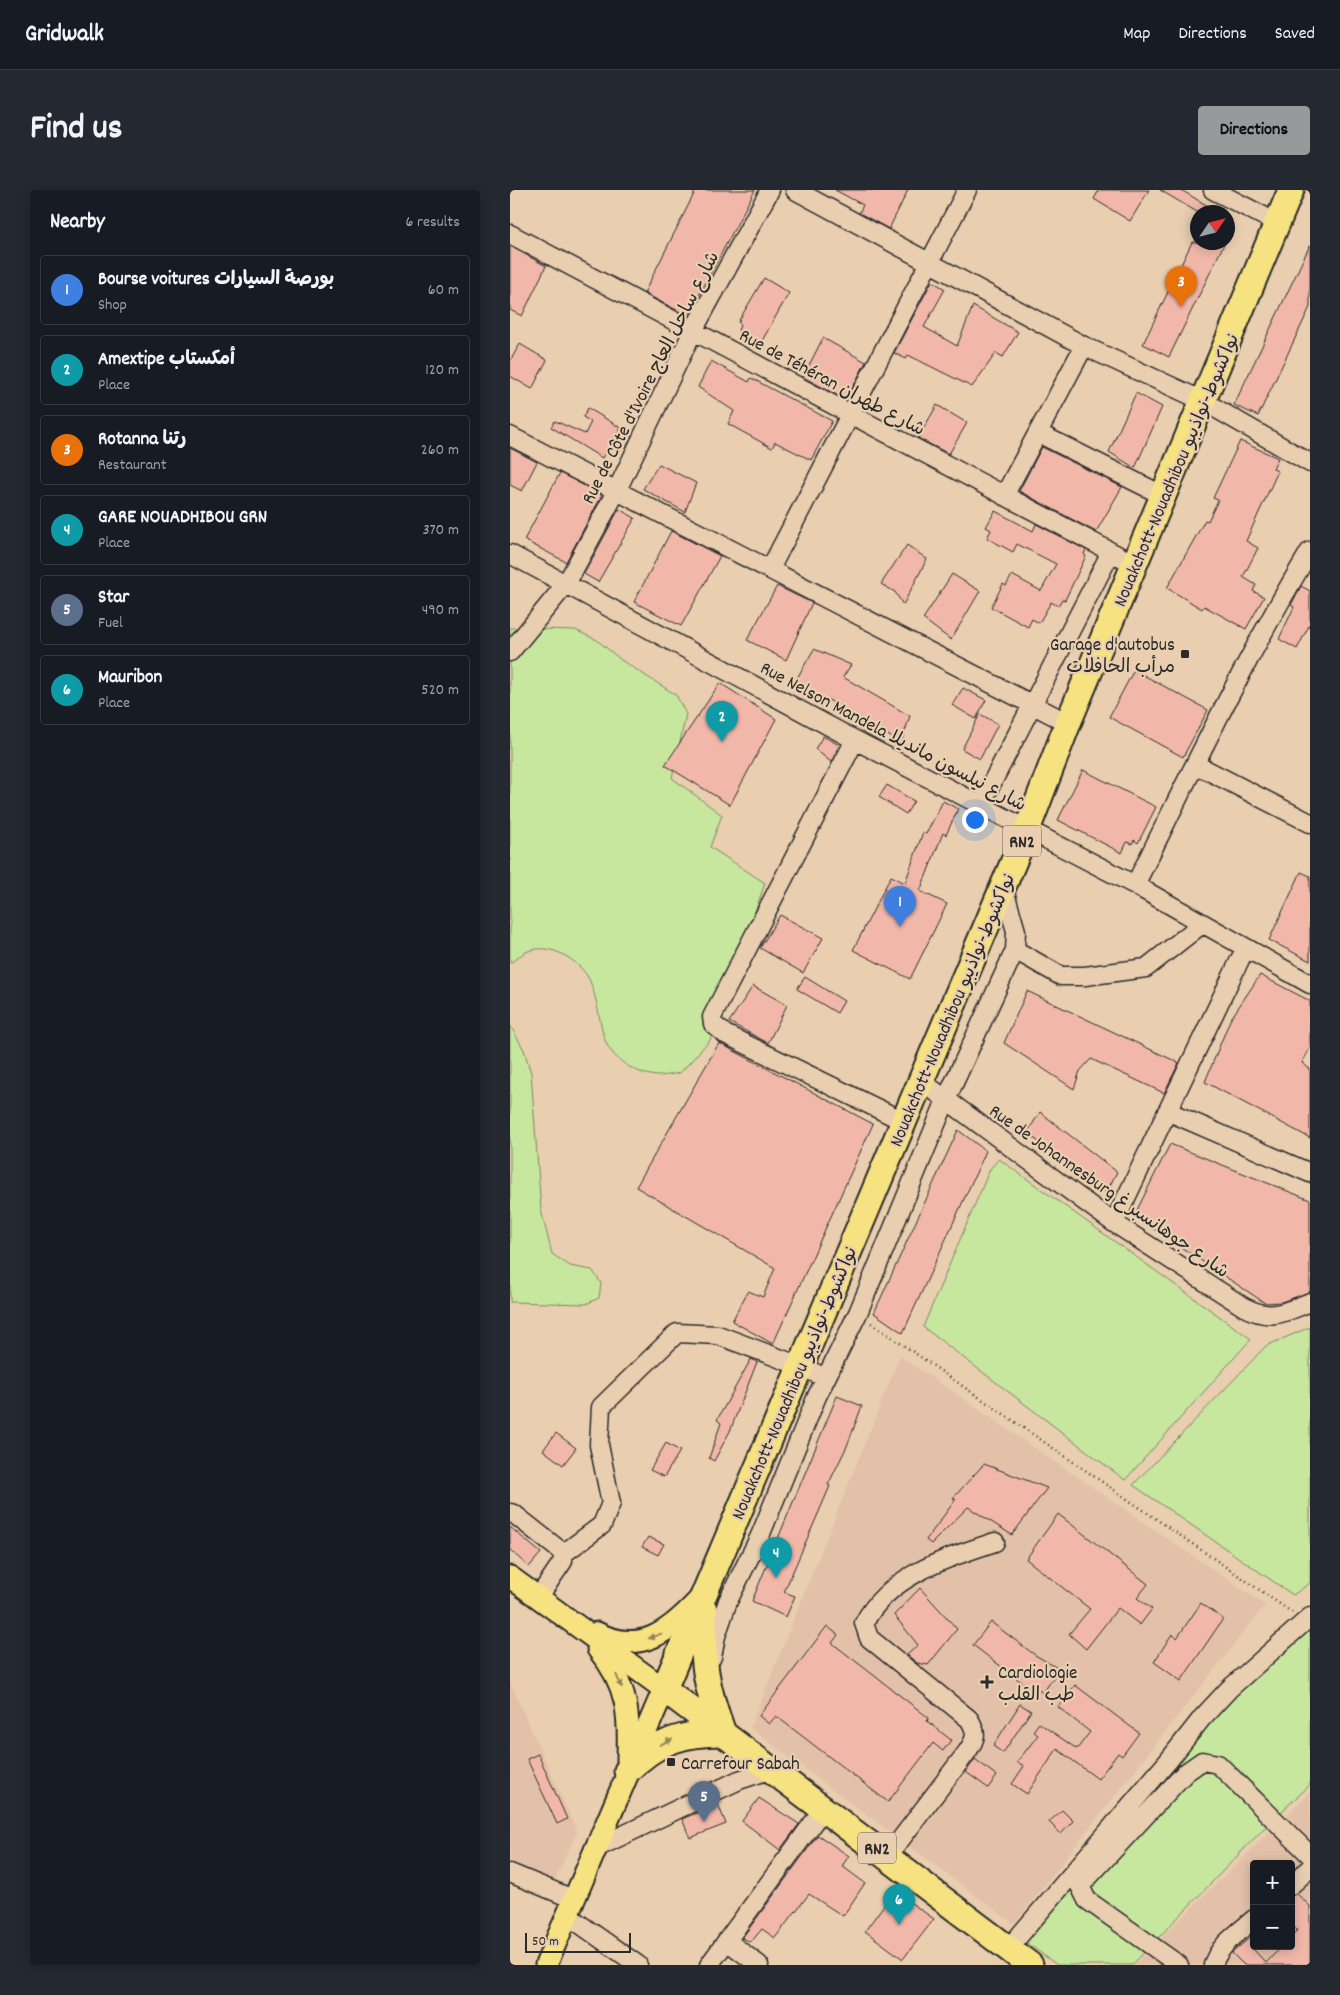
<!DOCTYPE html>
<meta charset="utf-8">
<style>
:root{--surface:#171b24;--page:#242831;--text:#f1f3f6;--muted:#9ea1a6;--line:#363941;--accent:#98999b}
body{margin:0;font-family:Dekko,"Playpen Sans Arabic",sans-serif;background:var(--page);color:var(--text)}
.controls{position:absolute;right:15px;bottom:15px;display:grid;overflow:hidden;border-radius:5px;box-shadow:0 2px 12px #0003}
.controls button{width:45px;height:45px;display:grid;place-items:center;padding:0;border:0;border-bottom:1px solid var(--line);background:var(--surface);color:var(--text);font:25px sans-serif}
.compass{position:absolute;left:680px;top:15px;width:45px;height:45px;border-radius:50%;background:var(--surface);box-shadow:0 2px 12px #0003;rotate:55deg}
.scale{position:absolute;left:15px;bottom:12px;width:106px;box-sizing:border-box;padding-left:5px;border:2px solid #2b2b2b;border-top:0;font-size:14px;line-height:18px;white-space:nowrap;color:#2b2b2b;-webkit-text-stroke:4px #e9ceb0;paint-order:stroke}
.you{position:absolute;left:464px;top:629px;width:18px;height:18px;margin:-12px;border:4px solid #fff;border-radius:50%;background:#1a73e8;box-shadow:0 0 0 8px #1a73e833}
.badge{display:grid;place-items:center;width:32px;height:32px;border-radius:50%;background:var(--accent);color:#fff;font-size:16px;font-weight:700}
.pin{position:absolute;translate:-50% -41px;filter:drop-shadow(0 1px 2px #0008)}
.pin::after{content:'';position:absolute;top:26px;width:18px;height:15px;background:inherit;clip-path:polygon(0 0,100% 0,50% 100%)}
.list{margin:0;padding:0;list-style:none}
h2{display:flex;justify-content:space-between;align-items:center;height:65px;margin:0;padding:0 20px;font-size:21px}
h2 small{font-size:16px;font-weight:400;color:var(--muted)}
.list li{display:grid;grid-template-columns:32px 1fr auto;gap:15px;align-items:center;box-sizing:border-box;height:70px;margin:0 10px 10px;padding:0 10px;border:1px solid var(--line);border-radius:5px}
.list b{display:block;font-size:19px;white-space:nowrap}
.list p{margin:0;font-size:16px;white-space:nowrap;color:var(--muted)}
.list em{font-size:16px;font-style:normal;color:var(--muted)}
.map{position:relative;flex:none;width:800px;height:1775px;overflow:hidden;border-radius:5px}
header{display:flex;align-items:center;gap:30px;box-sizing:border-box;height:70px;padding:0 25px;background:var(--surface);border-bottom:1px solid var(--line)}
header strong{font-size:24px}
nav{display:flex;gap:28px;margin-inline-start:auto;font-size:18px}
.intro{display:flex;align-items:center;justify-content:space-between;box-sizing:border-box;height:120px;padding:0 30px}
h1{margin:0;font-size:35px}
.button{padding:12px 22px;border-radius:5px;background:var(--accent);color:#111;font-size:18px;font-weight:700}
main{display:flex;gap:30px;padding:0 30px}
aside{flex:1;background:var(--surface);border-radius:5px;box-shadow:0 2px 12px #0003}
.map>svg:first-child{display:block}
</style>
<header>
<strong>Gridwalk</strong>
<nav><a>Map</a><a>Directions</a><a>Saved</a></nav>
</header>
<div class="intro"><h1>Find us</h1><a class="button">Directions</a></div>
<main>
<aside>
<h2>Nearby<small>6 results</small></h2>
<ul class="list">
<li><span class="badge" style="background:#3f7fe0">1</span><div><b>Bourse voitures بورصة السيارات</b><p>Shop</p></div><em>60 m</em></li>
<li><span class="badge" style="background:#0f9aa8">2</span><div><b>Amextipe أمكستاب</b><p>Place</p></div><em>120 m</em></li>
<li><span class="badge" style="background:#e8710a">3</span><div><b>Rotanna رتنا</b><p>Restaurant</p></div><em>260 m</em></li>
<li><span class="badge" style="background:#0f9aa8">4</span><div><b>GARE NOUADHIBOU GRN</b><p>Place</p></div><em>370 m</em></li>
<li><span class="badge" style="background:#5c6f8a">5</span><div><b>Star</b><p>Fuel</p></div><em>490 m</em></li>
<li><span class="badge" style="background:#0f9aa8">6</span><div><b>Mauribon</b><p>Place</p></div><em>520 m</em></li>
</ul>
</aside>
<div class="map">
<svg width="800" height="1775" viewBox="0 0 800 1775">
<rect width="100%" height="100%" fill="#e9ceb0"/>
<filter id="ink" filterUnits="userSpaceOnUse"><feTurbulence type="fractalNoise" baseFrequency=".02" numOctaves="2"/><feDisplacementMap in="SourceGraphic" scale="10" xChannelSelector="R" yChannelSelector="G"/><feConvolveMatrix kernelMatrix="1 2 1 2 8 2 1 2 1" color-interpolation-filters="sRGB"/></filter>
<g filter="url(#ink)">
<path fill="#e3c1a9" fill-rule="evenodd" d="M390 1166 755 1415 504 1734 240 1538Z
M0 1492 67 1642 43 1694 0 1678Z
M800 1602V1775H624ZM744 1674H781V1756H744Z"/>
<path fill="#c7e69e" stroke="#798864" d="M0 438 65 440 87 450 111 470 166 505 176 524 162 588 212 625 200 657 255 693 200 850 170 883C163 884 154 886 147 886 126 884 100 869 94 847 89 829 87 808 80 791 70 770 39 751 16 762 10 765 5 770 0 773Z
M0 835 14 860 21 883 31 1020 42 1064 60 1076 82 1080 91 1093 89 1108 76 1114 0 1112Z
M489 969 741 1149 615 1290 413 1137 480 979Z
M800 1137V1393L783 1405 623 1295 756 1156Z
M800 1432V1595L759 1633 622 1775H547L509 1747 568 1662 703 1514Z"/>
<path fill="#f1b8aa" stroke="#2b2b2b" d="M186 0H245L178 126 134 103Z
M325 0H398L379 39 349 23 353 15Z
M589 0H639L620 31 584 9Z
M650 0H671L708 22H687Z
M682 52H715L659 167 633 154Z
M800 55V117L748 226 724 215Z
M0 56 36 76 12 126 0 120Z
M254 88 279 103 249 156 234 147 235 144 228 140 231 134 228 132Z
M422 91 435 99 414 137 447 156 463 116 508 142 493 167 486 163 462 197 398 165 396 169 384 163Z
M313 148 356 172 336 210 293 187Z
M10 154 37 170 22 199 0 186V171Z
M201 171 239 192 241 188 322 231 301 270 265 252 262 258 218 234 224 221 188 197Z
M626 203 652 217 625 278 599 262Z
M427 215 457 233 439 264 408 248Z
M78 218 111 238 92 268 41 237 45 231 75 244 81 232 73 227Z
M730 251 768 268 763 279 768 281 736 351 748 358 733 387 746 395 743 401 754 407 736 439 694 416 692 419 657 398 695 330 698 331 708 310 703 308Z
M532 257 612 297 586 342 509 301Z
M0 258 27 272 12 301 0 295Z
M149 274 186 293 175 322 133 299Z
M50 283 92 305 56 372 14 350Z
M109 319 125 328 88 392 74 384Z
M485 321 523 341 526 334 576 360 574 364 576 366 555 410 552 409 548 416 541 412 529 433 522 429 518 437 481 417 493 394 496 396 502 385 531 401 546 374 507 354 503 362 477 348 481 340 476 337Z
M161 341 210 366 171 436 124 412Z
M397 355 417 369 393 415 385 402 371 394Z
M442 384 470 401 441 450 413 429Z
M267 396 302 413 276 470 237 450Z
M791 396 800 401V434L787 459 769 449 784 417 781 415Z
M304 459 341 475 333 487 400 526 391 553 317 509 315 512 283 495Z
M624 480 698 520 673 567 599 527Z
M210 493 266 529 220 615 155 575Z
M453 498 476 510 466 529 442 515Z
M470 524 488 534 470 569 452 559Z
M313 546 329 555 321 572 305 559Z
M573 580 646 617 628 653 624 650 622 654 617 652 612 663 548 630Z
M377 595 404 611 396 624 369 607Z
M433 611 448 619 436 645 433 643 410 701 437 714 400 789 343 760 381 686 395 693 413 642 416 644Z
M791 682 800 686V771L759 750Z
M270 725 313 748 293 783 250 758Z
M750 785 800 811V858L792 873 800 879V948L695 892 720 830Z
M295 787 334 811 327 823 287 799Z
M243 796 277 815 258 853 219 832Z
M517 801 669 873 654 903 581 869 570 881 564 899 494 853Z
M209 853 363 934 263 1154 222 1131 238 1101 253 1107 265 1078 126 997Z
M530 922 607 982 596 1003 517 943Z
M448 940 476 961 393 1143 364 1123Z
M660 954 800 1010V1102L771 1112 755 1113 624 1026Z
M241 1169 247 1172 220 1241 204 1271 199 1268 211 1233 207 1230Z
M327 1206 352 1216 337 1256 318 1295 320 1296 308 1324 274 1402 285 1406 276 1427 242 1411Z
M46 1243 66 1258 53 1275 33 1260Z
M156 1253 170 1261 154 1287 140 1280Z
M474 1274 537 1298 502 1345 458 1317 421 1354 416 1350 446 1309 443 1308Z
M548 1324 638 1394 627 1408 642 1419 630 1435 608 1418 576 1459 559 1444 580 1419 516 1369Z
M0 1337 31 1363 19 1377 0 1360Z
M138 1347 154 1354 148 1365 132 1357Z
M410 1398 447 1439 418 1475 407 1473 397 1465 408 1455 384 1425Z
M691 1413 713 1429 671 1491 644 1472 662 1444 667 1448Z
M481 1432 525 1465 549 1479 533 1503 529 1500 527 1504 463 1455Z
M317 1436 328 1445 322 1453 419 1528 417 1531 441 1550 433 1561 423 1553 378 1612 266 1526 259 1534 249 1526Z
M565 1495 629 1543 612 1566 608 1563 588 1589 547 1559 517 1604 502 1594 514 1576 507 1572 528 1545 523 1541 529 1533 567 1559 580 1542 548 1517Z
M510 1514 521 1521 493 1563 483 1556Z
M28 1564 57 1629 47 1634 17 1569Z
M465 1569 487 1586 478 1598 456 1582Z
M249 1608 289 1634 270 1660 232 1631Z
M208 1614 216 1634 180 1648 172 1629Z
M552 1620 563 1631 551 1644 539 1632Z
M308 1645 339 1666 332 1676 355 1693 333 1726 299 1704 265 1748 252 1739 241 1752 232 1748Z
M384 1701 424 1729 393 1769 355 1741Z
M787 1704 800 1716V1775H734L722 1763 744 1744V1760L756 1773 772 1756H781V1747L787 1740 781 1735V1705Z"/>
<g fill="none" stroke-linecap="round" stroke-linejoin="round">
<defs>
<path id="minor" d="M285 0 574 156 693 211 800 273
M703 0 767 33
M0 44 626 375
M528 243 654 306
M0 246 558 533
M494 306 574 156
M0 364 345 550 625 695 800 794
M260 379 457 0
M0 462 56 394 107 300 183 141 260 0
M345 550 202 827 203 834 215 844 393 931
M685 574 800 633
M470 616 601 362
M625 695C681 583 735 468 800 361
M505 760 551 786H575L636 778 692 734
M411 891 604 1033 734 1117C761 1131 773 1123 800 1112
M657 921 800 983
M604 1033 735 759
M0 1323 4 1324 47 1358 53 1364V1371L28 1408
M53 1364 92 1335 101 1313 89 1255 91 1217 167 1143 208 1145 290 1176 316 1188
M202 1467 206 1446 218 1411 250 1346 307 1206 348 1123 436 910 505 760 506 741 493 696
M84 1659 229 1590 262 1579
M378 1666 457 1562C466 1549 468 1543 459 1529L359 1448 354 1433C379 1385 437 1368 485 1352
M0 1683 63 1709
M781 1695 800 1678
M57 1725 128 1775
M217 1751 249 1775
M498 1759 659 1570 692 1528 719 1499 800 1427
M199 1775 314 1618
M669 1775 577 1710 570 1696 675 1583 692 1571 708 1574 800 1665
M703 1775C709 1755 729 1742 744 1729"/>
<path id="major" d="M0 1387 154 1499 36 1775
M87 1443C130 1465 159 1442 188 1411
M88 1459C119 1496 119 1524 118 1571"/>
<path id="highway" d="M194 1419C192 1471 195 1495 213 1543
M117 1581C148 1551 171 1543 213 1543
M520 1775 154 1499 517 640 558 533 781 0"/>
</defs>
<use href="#minor" stroke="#2b2b2b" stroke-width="21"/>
<use href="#major" stroke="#2b2b2b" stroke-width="25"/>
<use href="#highway" stroke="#2b2b2b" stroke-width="29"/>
<path stroke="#2b2b2b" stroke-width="2.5" stroke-dasharray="1 4" stroke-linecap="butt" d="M361 1133 783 1423"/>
<use href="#minor" stroke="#e9ceb0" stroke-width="18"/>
<use href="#major" stroke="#f7e281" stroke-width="21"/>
<use href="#highway" stroke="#f7e281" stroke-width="25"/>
</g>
<defs><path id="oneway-solid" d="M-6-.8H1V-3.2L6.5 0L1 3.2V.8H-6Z" transform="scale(1.25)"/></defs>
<g fill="#918656">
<use href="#oneway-solid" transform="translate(145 1446) rotate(159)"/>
<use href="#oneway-solid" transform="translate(109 1491) rotate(66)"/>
<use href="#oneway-solid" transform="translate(156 1552) rotate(-25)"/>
</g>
</g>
<g fill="#2b2b2b" stroke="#e9ceb0" stroke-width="2">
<rect x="670" y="459" width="10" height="10" rx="2.5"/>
<path d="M474.5 1484.5h5v5h5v5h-5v5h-5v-5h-5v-5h5z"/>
<rect x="156" y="1567" width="10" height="10" rx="2.5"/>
</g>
<g text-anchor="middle" stroke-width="4.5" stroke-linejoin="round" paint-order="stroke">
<g fill="#e9ceb0" stroke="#645c53" stroke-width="1">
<rect x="493" y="635.5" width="38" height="31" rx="4"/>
<rect x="348" y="1642.5" width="38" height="31" rx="4"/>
</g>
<g font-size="18" font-weight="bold" fill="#2b2b2b">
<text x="512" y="657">RN2</text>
<text x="367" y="1664">RN2</text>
</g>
<g font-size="19" fill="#2b2b2b" stroke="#e9ceb0">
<text transform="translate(139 187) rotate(-63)" y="7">Rue de Côte d'Ivoire شارع ساحل العاج</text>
<text transform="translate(323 191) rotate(28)" y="7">Rue de Téhéran شارع طهران</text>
<text transform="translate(665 279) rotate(-67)" y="7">Nouakchott-Nouadhibou نواكشوط-نواذيبو</text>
<text transform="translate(384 545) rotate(28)" y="7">Rue Nelson Mandela شارع نيلسون مانديلا</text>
<text transform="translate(441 819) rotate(-67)" y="7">Nouakchott-Nouadhibou نواكشوط-نواذيبو</text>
<text transform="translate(600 1000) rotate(35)" y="7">Rue de Johannesburg شارع جوهانسبرغ</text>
<text transform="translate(283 1192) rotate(-67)" y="7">Nouakchott-Nouadhibou نواكشوط-نواذيبو</text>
</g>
<g font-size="19" fill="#2b2b2b" stroke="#e9ceb0" text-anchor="start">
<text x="665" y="460" text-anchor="end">Garage d'autobus<tspan x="665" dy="22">مرأب الحافلات</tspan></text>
<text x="488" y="1488">Cardiologie<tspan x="488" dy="22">طب القلب</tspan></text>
<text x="171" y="1579">Carrefour Sabah</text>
</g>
</g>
</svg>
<div class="controls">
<button>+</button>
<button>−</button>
</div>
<svg class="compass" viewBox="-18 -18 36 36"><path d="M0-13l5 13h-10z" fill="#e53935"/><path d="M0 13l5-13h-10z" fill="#9ea1a6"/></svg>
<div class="scale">50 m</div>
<div class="you"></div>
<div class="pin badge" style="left:390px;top:737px;background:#3f7fe0">1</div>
<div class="pin badge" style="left:212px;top:552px;background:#0f9aa8">2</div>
<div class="pin badge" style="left:671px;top:117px;background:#e8710a">3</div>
<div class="pin badge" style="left:266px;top:1388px;background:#0f9aa8">4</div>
<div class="pin badge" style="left:194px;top:1632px;background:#5c6f8a">5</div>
<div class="pin badge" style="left:389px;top:1735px;background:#0f9aa8">6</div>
</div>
</main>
